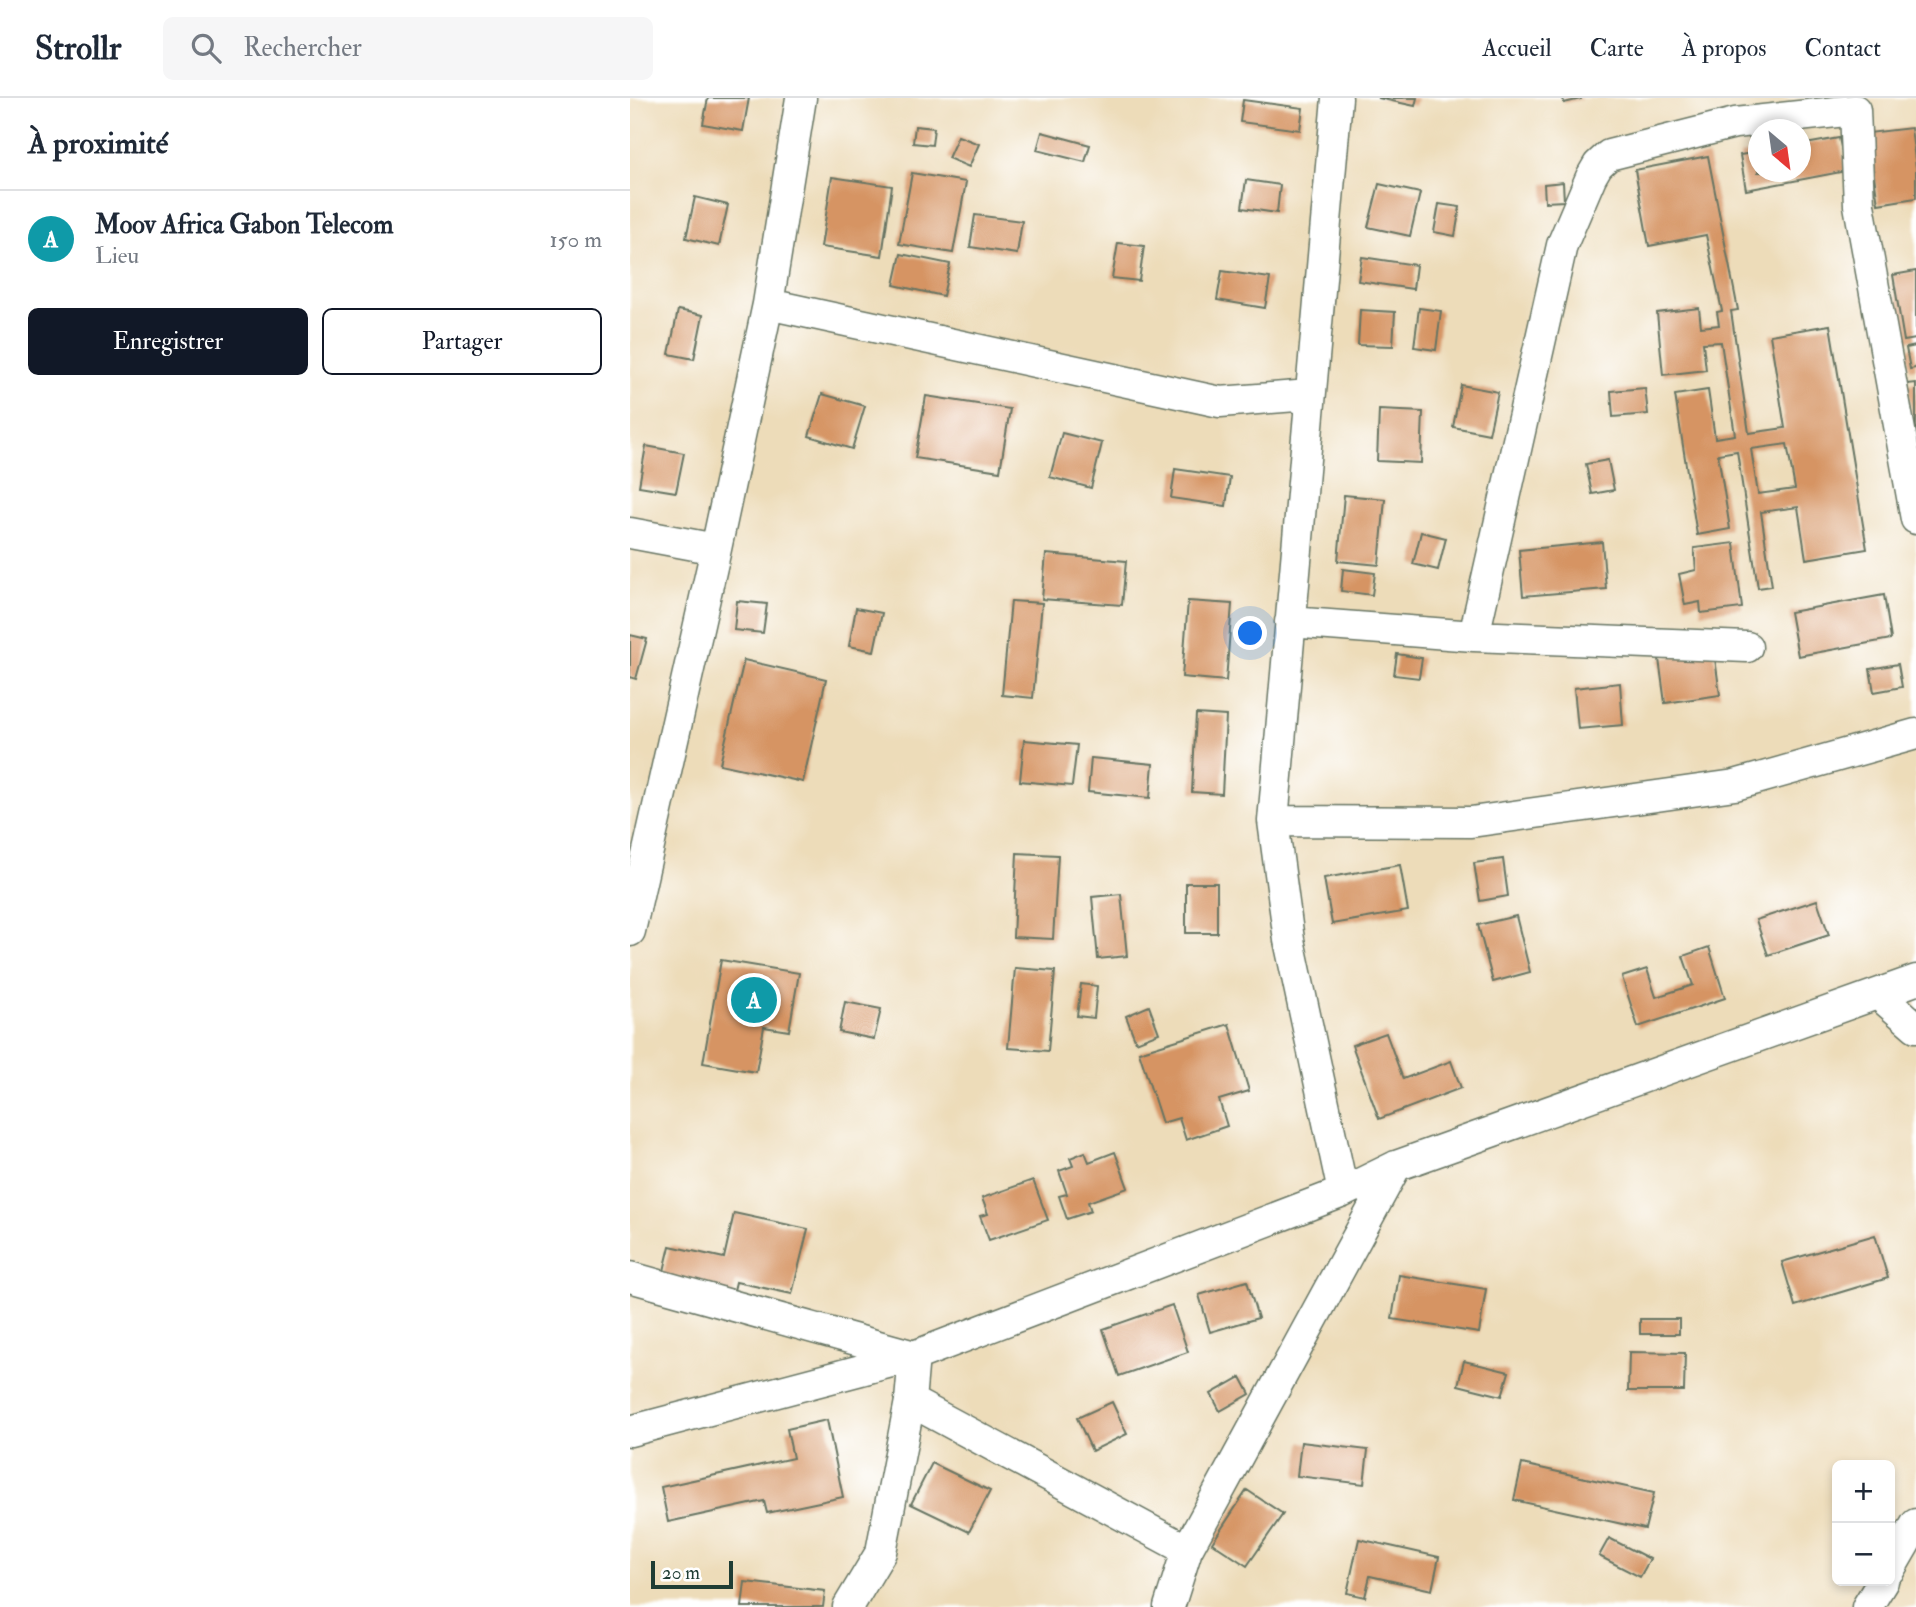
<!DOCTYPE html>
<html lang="fr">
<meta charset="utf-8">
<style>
:root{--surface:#fff;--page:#f6f6f7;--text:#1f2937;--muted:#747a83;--line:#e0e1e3;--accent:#111827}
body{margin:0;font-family:"IM FELL Double Pica",serif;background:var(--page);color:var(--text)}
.controls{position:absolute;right:21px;bottom:21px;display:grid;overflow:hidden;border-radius:10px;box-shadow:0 4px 10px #0003}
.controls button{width:63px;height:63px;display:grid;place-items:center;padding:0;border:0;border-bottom:2px solid var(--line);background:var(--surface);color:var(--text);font:35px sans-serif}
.compass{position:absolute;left:1118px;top:21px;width:63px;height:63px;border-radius:50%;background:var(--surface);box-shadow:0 4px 10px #0003;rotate:151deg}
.scale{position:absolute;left:21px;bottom:18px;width:82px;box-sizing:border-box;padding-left:7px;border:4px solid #1f3d34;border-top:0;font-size:19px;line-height:24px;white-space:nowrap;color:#1f3d34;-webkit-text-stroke:5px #fff;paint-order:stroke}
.you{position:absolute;left:621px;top:536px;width:24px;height:24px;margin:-18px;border:5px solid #fff;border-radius:50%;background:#1a73e8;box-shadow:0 0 0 10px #1a73e833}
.badge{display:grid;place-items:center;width:46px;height:46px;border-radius:50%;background:var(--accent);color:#fff;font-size:23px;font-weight:700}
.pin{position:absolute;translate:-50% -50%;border:4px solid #fff;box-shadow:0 2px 7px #0006}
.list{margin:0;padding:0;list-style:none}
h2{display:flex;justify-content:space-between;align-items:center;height:91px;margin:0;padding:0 28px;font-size:30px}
h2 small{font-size:23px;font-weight:400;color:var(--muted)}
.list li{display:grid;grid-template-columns:46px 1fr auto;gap:21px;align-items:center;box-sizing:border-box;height:98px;padding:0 28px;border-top:2px solid var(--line)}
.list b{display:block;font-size:26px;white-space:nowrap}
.list p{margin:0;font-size:23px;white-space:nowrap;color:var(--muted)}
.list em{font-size:23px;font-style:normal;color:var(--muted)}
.actions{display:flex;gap:14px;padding:21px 28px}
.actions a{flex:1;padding:16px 0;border:2px solid var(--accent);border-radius:10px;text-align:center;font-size:24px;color:var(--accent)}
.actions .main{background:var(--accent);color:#fff}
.icon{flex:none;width:38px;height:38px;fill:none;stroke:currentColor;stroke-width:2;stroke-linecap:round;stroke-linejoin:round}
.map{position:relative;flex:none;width:1286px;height:1509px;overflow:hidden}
header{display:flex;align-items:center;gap:42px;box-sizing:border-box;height:98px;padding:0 35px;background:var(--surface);border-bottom:2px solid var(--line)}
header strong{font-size:33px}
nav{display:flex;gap:38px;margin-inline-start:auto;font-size:24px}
.search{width:490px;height:63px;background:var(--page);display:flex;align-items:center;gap:18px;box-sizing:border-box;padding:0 24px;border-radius:10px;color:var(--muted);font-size:26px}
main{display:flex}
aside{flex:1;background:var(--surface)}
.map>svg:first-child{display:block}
</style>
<header>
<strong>Strollr</strong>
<div class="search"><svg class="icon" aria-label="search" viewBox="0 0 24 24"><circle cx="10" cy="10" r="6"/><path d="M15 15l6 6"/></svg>Rechercher</div>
<nav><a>Accueil</a><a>Carte</a><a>À propos</a><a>Contact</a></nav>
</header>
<main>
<aside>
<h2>À proximité<small></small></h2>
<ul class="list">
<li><span class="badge" style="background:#0f9aa8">A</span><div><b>Moov Africa Gabon Telecom</b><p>Lieu</p></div><em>150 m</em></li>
</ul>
<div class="actions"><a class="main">Enregistrer</a><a>Partager</a></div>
</aside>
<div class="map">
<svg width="1286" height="1509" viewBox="0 0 1286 1509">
<rect width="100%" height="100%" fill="#fff"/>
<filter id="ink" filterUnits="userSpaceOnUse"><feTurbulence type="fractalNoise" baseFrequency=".0143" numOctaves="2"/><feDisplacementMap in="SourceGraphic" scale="14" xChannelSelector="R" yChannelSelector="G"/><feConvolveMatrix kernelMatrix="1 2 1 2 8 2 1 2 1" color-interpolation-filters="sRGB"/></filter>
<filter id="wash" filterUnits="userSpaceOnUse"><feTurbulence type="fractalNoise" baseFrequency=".00686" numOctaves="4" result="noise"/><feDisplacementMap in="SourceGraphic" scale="28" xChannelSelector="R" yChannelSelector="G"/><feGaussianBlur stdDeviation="1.57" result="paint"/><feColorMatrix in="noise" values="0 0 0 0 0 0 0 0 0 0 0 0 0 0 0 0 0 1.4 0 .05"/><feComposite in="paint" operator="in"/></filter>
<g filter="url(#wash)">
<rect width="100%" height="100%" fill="#eddcb9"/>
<g id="blocks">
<path fill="#d69463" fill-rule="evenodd" d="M78 0H119L113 33 73 26Z
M748 0H787L785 8Z
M933 0H951V1L934 5Z
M613 2 673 10 670 32 610 24Z
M285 28 304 30 302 47 283 45Z
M1281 30 1286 70V100L1248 106 1238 35Z
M412 34 460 47 455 64 407 52Z
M328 38 349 46 339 69 318 60Z
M1209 40 1216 73 1116 92 1110 57 1128 54V74H1170V47Z
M1078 58 1108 212 1101 213 1119 335 1155 330 1140 237 1200 227 1237 451 1176 461 1168 409 1131 414 1142 488 1128 490 1107 353 1088 356 1100 431 1067 437 1045 297 1078 292 1085 340 1105 337 1091 244 1073 245 1076 272 1033 277 1027 215 1069 210 1071 229 1089 227 1087 214 1092 213 1076 137 1019 148 1005 72ZM1157 346 1165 391 1128 396 1121 351Z
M282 75 336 84 323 155 269 146Z
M202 79 262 88 252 158 191 149Z
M616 82 650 87 647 115 612 110Z
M933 84 934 103 915 104 914 86Z
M749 86 790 95 780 138 738 129Z
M65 99 98 107 89 148 56 140Z
M809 106 830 109 825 138 804 134Z
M345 117 392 123 387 156 340 149Z
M488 145 514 148 509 183 482 180Z
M271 156 320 166 313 198 264 187Z
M732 159 786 167 783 191 728 183Z
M592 173 640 180 635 210 587 202Z
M1286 173V241L1274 243 1263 177Z
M789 210 811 213 806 252 784 249Z
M48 212 73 217 64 261 39 256Z
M730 212 765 214 763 248 728 247Z
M1286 248V270L1280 271 1276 250Z
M1286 285V332L1285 333 1277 286Z
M831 287 868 294 859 336 823 329Z
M1015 290 1018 316 983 319 981 293Z
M192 296 235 308 222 351 179 338Z
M296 298 380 311 370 373 285 360Z
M749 312 793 314 791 365 747 363Z
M432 335 472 345 461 390 420 379Z
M16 348 54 355 46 394 9 388Z
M978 362 984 392 962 396 956 366Z
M545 371 600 379 596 408 541 400Z
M714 397 755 401 749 467 708 463Z
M791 434 816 440 808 472 783 466Z
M972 444 976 491 893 498 889 452Z
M1104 445 1112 510 1071 515 1070 504 1055 507 1049 476 1066 472 1064 450Z
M416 456 496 463 492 507 412 501Z
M713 471 745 475 742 497 711 493Z
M1254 497 1261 541 1168 558 1160 514Z
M107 503 137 506 133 535 104 532Z
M381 503 412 505 403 600 372 597Z
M558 503 602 506 596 583 552 579Z
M226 510 252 515 244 553 219 548Z
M0 537 17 541 6 581 0 579Z
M1084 553 1090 597 1035 605 1029 561Z
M767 556 792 560 789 580 764 577Z
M114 562 196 581 173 684 90 666Z
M1268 566 1272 589 1244 594 1240 571Z
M990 585 993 627 948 631 944 590Z
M566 616 596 618 592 696 562 694Z
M394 642 447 647 442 688 390 683Z
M461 660 523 666 520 700 458 694Z
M387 755 428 757 423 841 383 839Z
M873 761 878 798 850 803 844 765Z
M770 767 778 813 702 826 694 780Z
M556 785H587V835H556Z
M491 796 497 858 468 861 462 799Z
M1187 802 1199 837 1138 857 1126 822Z
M886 818 900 874 863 884 848 827Z
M1079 849 1095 900 1008 929 992 879 1017 871 1026 899 1063 887 1053 858Z
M91 862 169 875 159 933 134 929 126 974 73 965Z
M385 870 425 873 418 953 378 950Z
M451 886 467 888 464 920 447 918Z
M215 904 251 911 244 941 209 934Z
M519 908 529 935 506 944 496 918Z
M599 926 619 993 589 1002 597 1028 556 1042 549 1020 532 1025 509 954Z
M756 935 773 981 821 963 831 990 749 1021 722 947Z
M455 1054 459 1064 485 1054 498 1090 458 1104 461 1113 437 1121 429 1098 437 1096 429 1073 443 1068 440 1060Z
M403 1082 418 1122 359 1142 350 1118 358 1116 352 1100Z
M104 1115 178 1131 162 1196 106 1184 99 1213 28 1198 40 1148 94 1160Z
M1245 1137 1258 1180 1165 1208 1152 1164Z
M769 1177 856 1191 849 1235 762 1221Z
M617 1183 628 1220 580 1234 569 1197Z
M542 1207 558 1254 489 1278 473 1231Z
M1010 1221H1049V1236H1010Z
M999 1254 1055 1255 1054 1293H998Z
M834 1263 879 1274 872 1298 828 1287Z
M611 1279 620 1296 590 1313 581 1296Z
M482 1304 497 1336 462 1353 447 1320Z
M197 1322 213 1399 137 1415 134 1403 38 1424 31 1389 163 1360 157 1331Z
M671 1344 738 1352 734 1386 667 1378Z
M302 1365 360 1393 339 1434 281 1406Z
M892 1366 1024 1395 1015 1431 884 1402Z
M617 1392 653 1416 617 1468 582 1445Z
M979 1440 1020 1461 1010 1479 969 1458Z
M729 1441 809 1459 802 1492 740 1478 735 1499 717 1495Z
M115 1484 195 1493 193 1509H112Z"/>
</g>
</g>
<g filter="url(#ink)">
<use href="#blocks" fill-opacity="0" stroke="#677563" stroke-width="2"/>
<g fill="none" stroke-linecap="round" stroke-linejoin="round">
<defs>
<path id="minor" d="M707 0 643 723 659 842 713 1094
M138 206 590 304 679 297
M0 435 86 451
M660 524 844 538 1117 549
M844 538 932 147 961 79 968 67 979 57 1105 25 1225 12 1229 107 1286 421
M643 723 841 724 1105 687 1286 636
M0 833 86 451 138 206 171 0
M1248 896 1286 929
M0 1179 284 1258 280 1303 557 1452
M0 1333 284 1258 713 1094 766 1068 1286 882
M1260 1471 1286 1426
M218 1509 251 1454 280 1303
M539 1509 557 1452 766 1068
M1237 1509 1253 1483"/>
</defs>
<use href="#minor" stroke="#677563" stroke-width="33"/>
<use href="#minor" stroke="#fff" stroke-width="30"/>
</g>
</g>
</svg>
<div class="controls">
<button>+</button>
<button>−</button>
</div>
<svg class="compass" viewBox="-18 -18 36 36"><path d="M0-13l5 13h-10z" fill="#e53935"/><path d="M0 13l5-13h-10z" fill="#747a83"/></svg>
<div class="scale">20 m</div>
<div class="you"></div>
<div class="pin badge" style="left:124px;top:902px;background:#0f9aa8">A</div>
</div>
</main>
